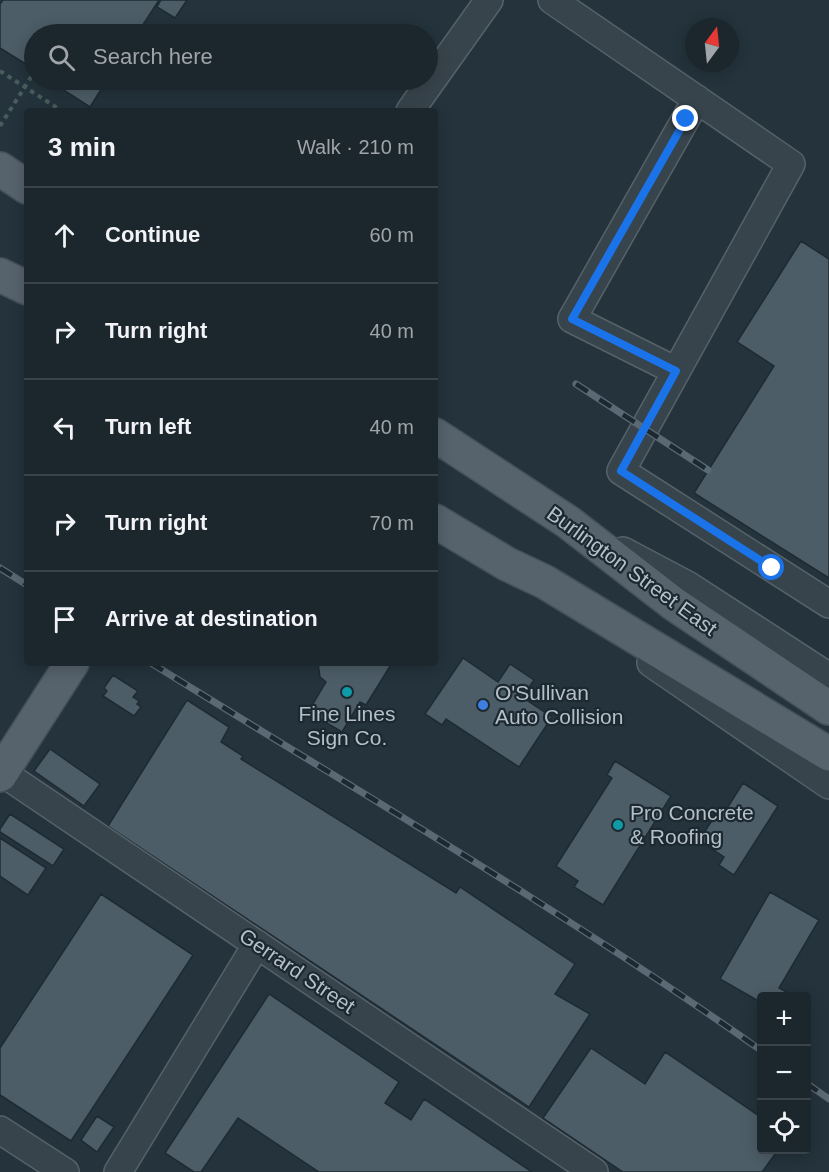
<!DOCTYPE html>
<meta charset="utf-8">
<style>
:root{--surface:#1b262d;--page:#242e35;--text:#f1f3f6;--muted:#a0a5aa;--line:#394349}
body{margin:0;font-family:Arial,sans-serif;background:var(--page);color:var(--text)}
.controls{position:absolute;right:18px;bottom:18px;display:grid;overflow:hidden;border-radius:6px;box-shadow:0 3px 15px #0003}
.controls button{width:54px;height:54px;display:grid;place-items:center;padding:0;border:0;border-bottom:2px solid var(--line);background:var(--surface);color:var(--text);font:30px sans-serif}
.compass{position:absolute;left:685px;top:18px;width:54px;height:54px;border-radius:50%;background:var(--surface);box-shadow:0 3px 15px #0003;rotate:15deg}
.stop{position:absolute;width:18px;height:18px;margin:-14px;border:4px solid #1a73e8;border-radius:50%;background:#fff}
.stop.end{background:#1a73e8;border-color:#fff;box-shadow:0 2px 6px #0008}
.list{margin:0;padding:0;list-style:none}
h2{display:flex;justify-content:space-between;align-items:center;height:78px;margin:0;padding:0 24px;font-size:26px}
h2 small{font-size:20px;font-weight:400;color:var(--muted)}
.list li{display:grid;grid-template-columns:39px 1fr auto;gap:18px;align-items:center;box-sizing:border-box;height:96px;padding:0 24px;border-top:2px solid var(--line)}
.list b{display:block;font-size:22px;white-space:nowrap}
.list em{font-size:20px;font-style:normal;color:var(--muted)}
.icon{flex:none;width:33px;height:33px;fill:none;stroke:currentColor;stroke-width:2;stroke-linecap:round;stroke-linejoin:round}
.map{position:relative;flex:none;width:829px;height:1172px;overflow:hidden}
.search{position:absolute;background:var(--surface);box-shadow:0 3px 15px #0003;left:24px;top:24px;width:414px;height:66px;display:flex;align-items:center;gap:15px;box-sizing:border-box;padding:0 21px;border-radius:33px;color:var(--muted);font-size:22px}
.panel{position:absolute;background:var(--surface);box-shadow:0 3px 15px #0003;left:24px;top:108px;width:414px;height:558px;border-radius:6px}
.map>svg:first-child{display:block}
</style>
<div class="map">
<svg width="829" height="1172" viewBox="0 0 829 1172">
<rect width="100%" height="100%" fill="#24333c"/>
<path fill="#4d5d67" stroke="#1f2b33" stroke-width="1.5" d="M3 0H159L137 34H34V75L26 70 29 66 0 48V4Z
M161 0H187L175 18 157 7Z
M48 80H107L90 107Z
M801 241 829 259V578L694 493 774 366 737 342Z
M463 658 498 682 510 664 534 680 522 697 552 717 519 767 446 719 442 725 425 714Z
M318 663H392L366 705 360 702 342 732 308 712 326 682 320 677Z
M113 675 138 691 133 697 139 701 137 704 141 707 134 716 103 696 107 691 104 688Z
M187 700 229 727 221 742 243 756 241 759 456 893 460 887 575 964 555 994 590 1014 529 1107 108 826Z
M50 749 100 784 84 806 34 771Z
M615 761 671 796 603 905 574 887 578 881 556 866 612 778 607 775Z
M743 783 778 806 734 875 719 865 724 857 699 840 721 807 726 810Z
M10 814 64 849 53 866 0 832V829Z
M0 838 46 868 28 895 0 876Z
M770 892 819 920 779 988 794 996H762V1003L720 979Z
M101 894 193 955 71 1141 0 1095V1048Z
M269 994 399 1082 385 1103 411 1120 424 1099 532 1172H319L238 1118 201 1172H194L165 1153Z
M591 1048 645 1084 665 1052 762 1118V1150H778L762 1172H623L543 1118Z
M97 1116 114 1127 97 1152 81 1140Z"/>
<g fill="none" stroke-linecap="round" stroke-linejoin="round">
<defs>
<path id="minor" d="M552 0 791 164 621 471 829 604
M410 111 489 0
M676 371 572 319 697 99
M623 551 689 586 829 677
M651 663 829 785
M0 771 594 1172
M0 1130 65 1172
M118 1172 257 944"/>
<path id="major" d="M0 169 27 187
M0 275 27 288
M435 435 568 522 674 604 829 708
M435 521 507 564 545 582 829 754
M0 775 72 663"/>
</defs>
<use href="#minor" stroke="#56626a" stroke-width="30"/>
<use href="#major" stroke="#445058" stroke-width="36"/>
<path stroke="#485d5c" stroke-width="4" stroke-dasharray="4.5 4.5" stroke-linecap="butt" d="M0 71 62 111
M0 126 33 74"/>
<use href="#minor" stroke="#38444c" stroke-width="27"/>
<use href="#major" stroke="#56636c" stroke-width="33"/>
<defs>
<path id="rail" d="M576 384 708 470
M0 568 27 585
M151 663C356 790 565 912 762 1051
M806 1083 829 1099"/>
</defs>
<use href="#rail" stroke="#5a6973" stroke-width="7"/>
<use href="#rail" stroke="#1d2931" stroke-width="4.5" stroke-dasharray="14" stroke-linecap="butt"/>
</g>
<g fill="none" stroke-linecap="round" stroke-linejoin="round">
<path stroke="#1a73e8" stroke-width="8" d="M686 119 572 319 676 371 621 471 772 568"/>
</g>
<g fill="#0f9aa8" stroke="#1d2931" stroke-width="2">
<circle cx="347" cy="692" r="6"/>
<circle cx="618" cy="825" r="6"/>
</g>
<circle fill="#3f7fe0" stroke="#1d2931" stroke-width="2" cx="483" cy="705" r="6"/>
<g text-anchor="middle" stroke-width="4.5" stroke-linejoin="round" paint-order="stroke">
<g font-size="21" fill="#b4bfc8" stroke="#1d2931">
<text transform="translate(632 571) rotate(36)" y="7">Burlington Street East</text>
<text transform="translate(297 971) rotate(34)" y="7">Gerrard Street</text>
</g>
<g font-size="21" fill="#b4bfc8" stroke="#1d2931" text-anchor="start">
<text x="495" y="700">O'Sullivan<tspan x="495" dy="24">Auto Collision</tspan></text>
<text x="347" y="721" text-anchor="middle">Fine Lines<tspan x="347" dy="24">Sign Co.</tspan></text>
<text x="630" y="820">Pro Concrete<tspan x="630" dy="24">&amp; Roofing</tspan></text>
</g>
</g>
</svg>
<div class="controls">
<button>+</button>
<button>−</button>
<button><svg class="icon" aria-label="locate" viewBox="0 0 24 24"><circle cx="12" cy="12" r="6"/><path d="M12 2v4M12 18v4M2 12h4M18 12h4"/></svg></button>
</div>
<svg class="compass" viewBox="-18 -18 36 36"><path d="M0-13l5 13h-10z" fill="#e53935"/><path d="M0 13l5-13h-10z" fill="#a0a5aa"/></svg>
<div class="stop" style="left:772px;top:568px"></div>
<div class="stop end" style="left:686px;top:119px"></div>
<div class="search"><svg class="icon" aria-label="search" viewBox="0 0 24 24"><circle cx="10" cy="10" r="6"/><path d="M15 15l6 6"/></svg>Search here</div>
<section class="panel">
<h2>3 min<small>Walk · 210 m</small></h2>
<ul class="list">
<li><svg class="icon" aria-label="ahead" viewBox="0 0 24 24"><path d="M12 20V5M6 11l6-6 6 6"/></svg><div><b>Continue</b></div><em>60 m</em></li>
<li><svg class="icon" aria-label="right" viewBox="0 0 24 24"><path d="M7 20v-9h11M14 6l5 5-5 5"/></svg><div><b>Turn right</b></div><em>40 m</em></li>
<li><svg class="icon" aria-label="left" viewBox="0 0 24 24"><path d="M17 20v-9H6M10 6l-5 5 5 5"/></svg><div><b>Turn left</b></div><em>40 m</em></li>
<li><svg class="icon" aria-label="right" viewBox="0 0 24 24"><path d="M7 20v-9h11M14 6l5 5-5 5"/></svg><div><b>Turn right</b></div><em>70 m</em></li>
<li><svg class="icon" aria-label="arrive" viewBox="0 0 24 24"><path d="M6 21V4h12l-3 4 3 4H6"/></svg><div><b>Arrive at destination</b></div></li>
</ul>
</section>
</div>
